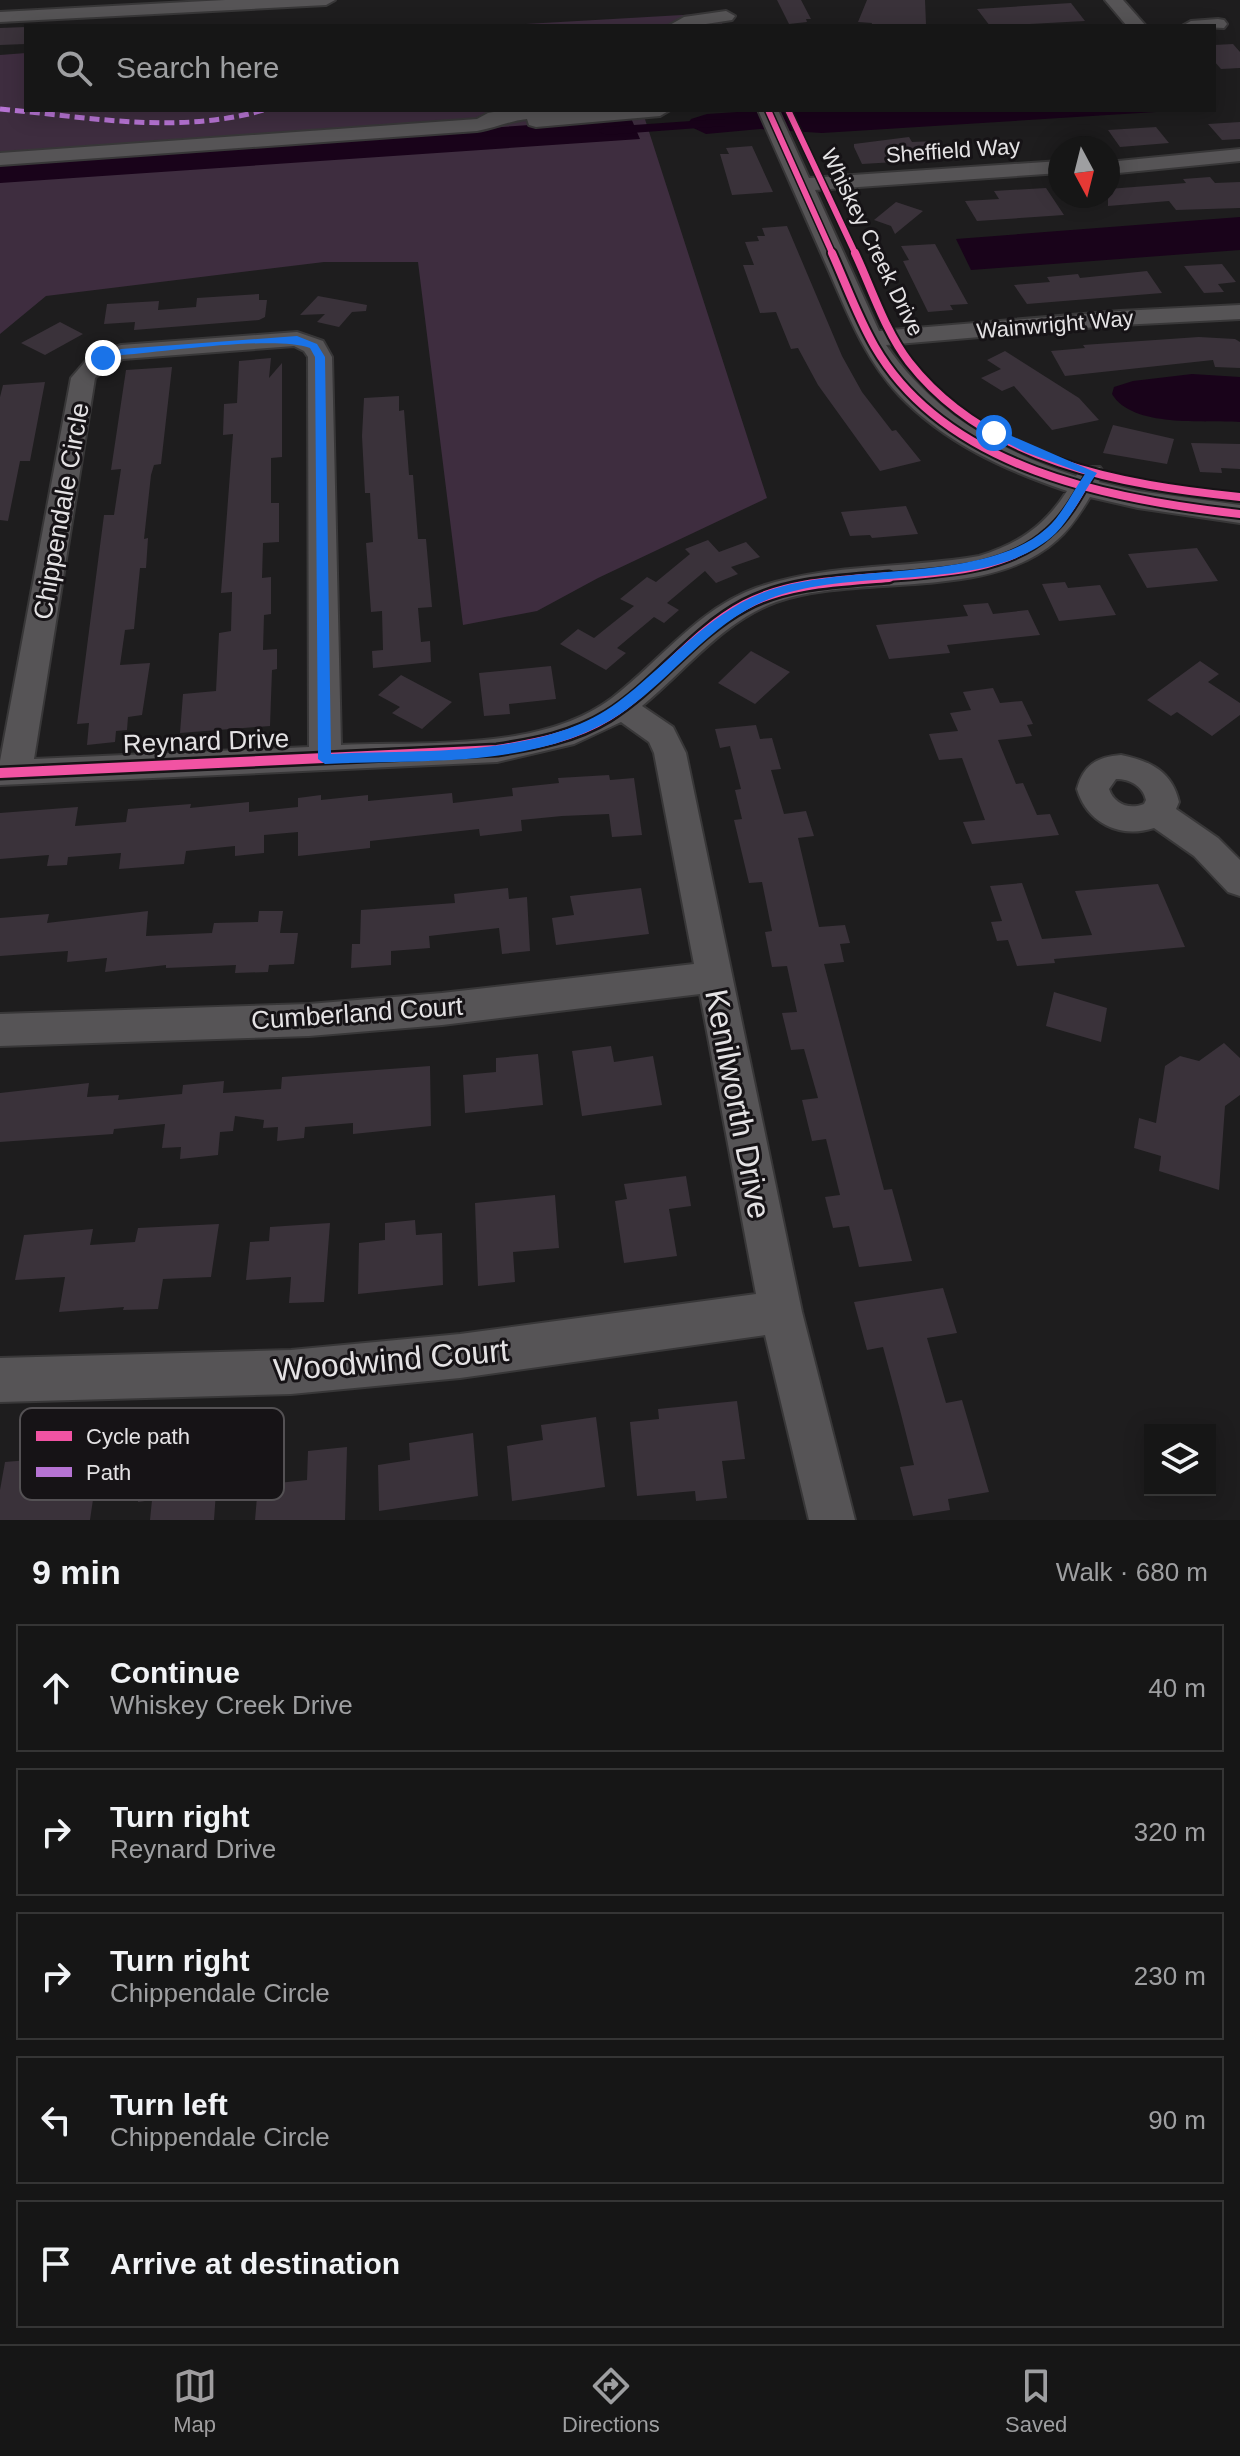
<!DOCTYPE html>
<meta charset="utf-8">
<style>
:root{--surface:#161616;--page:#1f1f1f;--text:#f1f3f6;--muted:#9e9fa1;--line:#353535;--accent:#9f9d9f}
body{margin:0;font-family:Helvetica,sans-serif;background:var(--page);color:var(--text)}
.controls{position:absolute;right:24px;bottom:24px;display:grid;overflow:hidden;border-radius:0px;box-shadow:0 4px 20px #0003}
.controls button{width:72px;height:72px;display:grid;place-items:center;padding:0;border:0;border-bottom:2px solid var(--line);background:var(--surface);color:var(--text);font:40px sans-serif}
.compass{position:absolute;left:1048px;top:136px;width:72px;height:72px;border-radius:50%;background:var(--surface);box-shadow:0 4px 20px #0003;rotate:173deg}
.stop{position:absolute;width:24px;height:24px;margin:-18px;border:6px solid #1a73e8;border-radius:50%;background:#fff}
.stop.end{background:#1a73e8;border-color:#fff;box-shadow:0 2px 8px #0008}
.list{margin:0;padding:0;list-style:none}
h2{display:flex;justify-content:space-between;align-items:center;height:104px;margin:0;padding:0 32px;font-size:34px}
h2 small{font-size:26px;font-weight:400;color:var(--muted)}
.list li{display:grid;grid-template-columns:52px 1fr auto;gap:24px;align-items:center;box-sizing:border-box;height:128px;margin:0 16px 16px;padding:0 16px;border:2px solid var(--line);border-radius:0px}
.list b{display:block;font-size:30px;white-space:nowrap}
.list p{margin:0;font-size:26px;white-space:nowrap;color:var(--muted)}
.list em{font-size:26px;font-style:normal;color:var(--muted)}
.icon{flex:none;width:44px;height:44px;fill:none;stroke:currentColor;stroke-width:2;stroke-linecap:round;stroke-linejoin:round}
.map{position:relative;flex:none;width:1240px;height:1520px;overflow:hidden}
.search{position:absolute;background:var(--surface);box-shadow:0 4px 20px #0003;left:24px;right:24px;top:24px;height:88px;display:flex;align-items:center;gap:20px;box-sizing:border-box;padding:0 28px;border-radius:0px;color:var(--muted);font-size:30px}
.sheet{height:824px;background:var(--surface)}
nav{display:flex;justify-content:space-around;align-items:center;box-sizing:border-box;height:112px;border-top:2px solid var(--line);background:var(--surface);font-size:22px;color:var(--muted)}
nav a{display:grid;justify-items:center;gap:4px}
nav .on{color:var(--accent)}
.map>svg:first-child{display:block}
</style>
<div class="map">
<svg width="1240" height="1520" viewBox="0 0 1240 1520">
<rect width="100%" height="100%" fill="#1e1d1e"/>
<path fill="#3e2d3f" d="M717 13 723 26H492Z
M26 53V110H686L643 113 767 498 598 578 537 611 463 625 418 262H324L46 296 0 334V55Z"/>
<path fill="#19031a" d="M767 110H1188L822 133 760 129 706 134 687 125 691 119 707 114Z
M631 118 640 139 0 183V162Z
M1240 217V250L971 270 956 239Z
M1192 374 1240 377V422C1204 420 1132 428 1112 394L1114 387 1133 381Z"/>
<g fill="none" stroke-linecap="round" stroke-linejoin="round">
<path fill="#19031a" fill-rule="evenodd" d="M720 119 725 120V126L605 135 598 131 605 127Z"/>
</g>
<path fill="#3a323a" d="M777 0H801L811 19H806L807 22 789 24Z
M867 0H925L926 24 871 26 872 23 858 22Z
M1071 3 1085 21 990 26 977 9Z
M26 27V44L0 45V28Z
M1233 44 1240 52V68L1221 69 1214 61V45Z
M1240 122V139L1222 140 1208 124Z
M1156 127 1169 143 1120 147 1108 130Z
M909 137 912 142 936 141 946 159 862 164 854 147V144Z
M752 146 773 192 732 195 720 154H729L726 148Z
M1210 177 1215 183 1240 182V208L1176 210 1169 201 1108 206V189L1186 183 1183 179Z
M1046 188 1064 215 977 221 965 201 999 199 994 191Z
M896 202 923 211 895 234 891 226 874 220Z
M787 226 842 356 862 392 892 431 896 430 921 461 880 471 818 385 798 348 791 349 776 312 760 313 743 265H754L745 242 759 241 757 236H765L762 228Z
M935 244 968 304 950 305 953 310 928 312 903 261 909 260 901 246Z
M1222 264 1236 282 1218 284 1224 292 1204 293 1184 266Z
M1147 271 1162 293 1027 304 1014 285 1050 282 1047 277 1078 274 1080 278Z
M259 294V300H267L265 317 259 320 134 330 135 322 104 324 107 304 159 301 158 310 196 307 197 298Z
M318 296 367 305 366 311 352 312 339 327 317 322 325 314 300 315Z
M60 322 83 334 45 355 21 343Z
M1199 337 1235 339 1240 342V368L1215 367 1213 360 1065 376 1051 351 1085 348 1083 345Z
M1005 351 1079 398 1099 420 1052 430 1014 386 1002 391 981 378 1001 369 987 360Z
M271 358 269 378 282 363V457L271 458V503H279V542L263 543 262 578 271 577V614L264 615 263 650 277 649V669L272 670 270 726 180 733 183 694 216 691 219 633 231 631 232 592 221 593 233 434 223 435 224 404 237 403 239 361Z
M172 367 161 464 154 465 151 475 144 539 148 538 146 568H140L134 629 125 630 120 665 150 663 142 715 128 717 127 730 116 731 115 742 87 745 89 723 77 724 104 515H114L121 469 111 470 126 370Z
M45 382 30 461H20L8 521 0 520V397L3 385Z
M399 396V411L404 410 409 475H413L418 539H426L432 607 418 608 421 642 430 641 431 662 373 668 372 651 383 650 382 611 371 612 366 543 373 542 370 493H365L362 436 364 398Z
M1113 425 1174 439 1167 464 1103 453Z
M1191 443 1240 444V469L1221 468 1222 473 1200 472Z
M906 506 918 534 872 538 870 535 850 536 841 512Z
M708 540 719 552 746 542 760 557 731 567 738 574 716 583 705 571 667 603 679 610 664 623 654 617 617 648 626 653 606 670 560 644 578 629 594 638 634 606 620 599 647 577 656 582 690 554 685 549Z
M1197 548 1218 581 1147 588 1128 554Z
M1065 582 1068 588 1100 585 1116 615 1059 621 1042 584Z
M988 603 993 614 1028 610 1040 635 947 645 950 653 889 659 876 625 968 616 963 605Z
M751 651 790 672 755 704 718 683Z
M1200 661 1219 674 1208 682 1240 703V715L1212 736 1177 712 1171 716 1147 700Z
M551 666 556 699 509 704 510 714 484 716 479 673Z
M401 675 452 702 422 729 392 713 400 707 378 695Z
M993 688 1000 703 1022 701 1033 724 1027 725 1032 736 998 740 1016 784 1023 783 1037 815 1050 814 1059 835 972 844 963 822 985 820 962 758 939 760 929 734 958 731 950 713 971 710 963 692Z
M756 725 760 739 772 738 781 769 771 770 784 814 806 811 814 836 798 838 819 927 845 925 850 943 840 944 844 962 824 964 884 1190 892 1189 912 1261 859 1267 849 1226 833 1228 825 1197 840 1195 826 1139 812 1141 802 1100 818 1098 804 1049 791 1050 782 1013 797 1012 787 966 772 967 765 932 772 931 762 882 749 883 734 820 742 819 735 790 741 789 730 746 720 748 715 729Z
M609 775 610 780 634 778 642 835 612 837 609 814 562 816 521 820 522 831 480 836 479 829 370 841V848L298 856V832L264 835V853L235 856V846L186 851 184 864 119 869 121 853 68 857 67 865 47 866 49 855 0 859V813L78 807 75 826 126 822 128 809 191 804 190 808 249 802V812L298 807V798L321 795V800L368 795V801L452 793 453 803 513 796 512 788 559 783 558 778Z
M1022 883 1042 939 1092 935 1075 891 1158 884 1185 947 1054 959 1055 963 1017 966 1008 940 997 941 991 922 1002 921 990 886Z
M508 888 509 899 527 897 530 951 502 954 499 928 429 936 430 948 391 951V965L351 968 352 944H360L361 910 455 903 454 894Z
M641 888 649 934 556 945 552 918 574 915 570 896Z
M148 911 146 936 212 933 214 923 258 922 259 911H283L280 933H298L294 964 269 965 268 972 235 973 236 965 166 968V965L105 972 107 958 67 962 68 951 0 956V918L49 914 47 923Z
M1054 992 1107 1008 1101 1042 1046 1026Z
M1224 1043 1240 1058V1095L1225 1106 1219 1190 1159 1171 1161 1156 1134 1148 1139 1118 1156 1123 1165 1066 1180 1056 1199 1061Z
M611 1046 614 1062 653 1056 662 1105 582 1116 572 1051Z
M538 1054 543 1105 465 1113 463 1075 496 1072V1058Z
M430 1066 431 1126 353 1134V1123L305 1127 304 1138 277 1141 278 1127 263 1128 264 1120 235 1116 233 1131 220 1132 218 1155 180 1159 181 1147 162 1148 165 1124 114 1129 113 1134 0 1142V1093L89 1083 87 1097 119 1095 118 1100 182 1094 183 1085 224 1081 223 1093 281 1089 282 1077Z
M686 1176 691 1206 669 1209 677 1256 624 1263 615 1201 627 1199 624 1184Z
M555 1195 559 1248 513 1252 515 1282 478 1286 475 1203Z
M415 1220 416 1235 442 1233 443 1285 358 1294 359 1243 385 1240V1223Z
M330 1223 324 1302 289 1303 291 1277 246 1280 250 1242 269 1241 270 1227Z
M219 1224 211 1277 163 1279 158 1309 123 1310 124 1307 59 1312 65 1277 15 1280 24 1235 93 1229 90 1245 135 1242 138 1228Z
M943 1288 957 1333 927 1338 946 1403 962 1400 989 1492 948 1499 950 1510 913 1516 900 1467 914 1465 900 1410 883 1347 867 1350 854 1302Z
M737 1401 745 1459 722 1461 727 1498 696 1501 695 1491 637 1496 630 1422 659 1419 658 1409Z
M596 1417 605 1487 512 1501 507 1446 543 1440 541 1425Z
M473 1433 478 1496 379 1511 378 1465 410 1460 409 1443Z
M347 1447 345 1520H255L258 1485 307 1480 308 1451Z
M219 1449 214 1520H150L152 1500 138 1502 142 1458Z
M52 1458 47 1482 96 1479 90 1520H0V1490L5 1462Z"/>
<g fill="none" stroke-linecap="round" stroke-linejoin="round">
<defs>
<path id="minor" d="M225 0H335L326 5 0 22V12Z
M1105 0H1123L1146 26H1127Z
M726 11 735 16 732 20 693 26H668L684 17Z
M1218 19 1224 20 1227 24 1224 28 1182 26 1191 21Z
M567 110 565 112 670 110 660 116 536 127 529 125 527 119C509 121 495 128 477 131L0 165V153L477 119 488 113 505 110Z
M758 110H778L809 178 1060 161V173L815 190 879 331 1120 311 1240 305V319L1120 325 886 345C932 412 1000 451 1076 476L1082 467H1100L1104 473 1099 482 1138 491 1240 505V523L1138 508 1090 497C1081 512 1071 528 1057 540 989 602 858 573 776 602 722 622 685 671 642 706L673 727 686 753 802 1312 855 1520H809L765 1335 460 1378 291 1394 0 1402V1358L291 1350 460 1334 756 1294 700 994 442 1025 309 1036 0 1046V1014L309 1004 442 993 694 964 654 753 649 742 621 722 574 744 497 762 0 785V761L71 378 90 356 121 345 297 332 323 341 332 357 341 745C427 741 540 752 612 698 660 661 698 609 756 588 827 563 906 569 979 556 1018 544 1045 526 1067 491 1005 470 945 443 899 395 863 357 846 309 825 262 803 211 780 161 758 110ZM294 346 304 351 308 357 309 747 34 759 95 378 108 366 123 359Z
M1240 149V161L1108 174V162Z
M1121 755C1150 761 1172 771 1179 802L1176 809 1218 838 1240 860V896L1228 892 1194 856 1154 828C1120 839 1087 823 1077 789 1083 765 1097 757 1121 755ZM1116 779C1130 779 1143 786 1146 800L1144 804C1129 810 1114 804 1109 789Z"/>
</defs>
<use href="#minor" stroke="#383738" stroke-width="4"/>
<use href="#minor" fill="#565456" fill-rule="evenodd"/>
<path stroke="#b673d3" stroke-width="5" stroke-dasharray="10 5" stroke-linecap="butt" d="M0 109C89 117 177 135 264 110"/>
<defs>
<path id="cycleway-far2" d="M768 110 833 255
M788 110 856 255"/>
<path id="cycleway-far1" d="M832 253C846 284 858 318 875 347 946 469 1112 500 1240 514
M855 253C872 289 885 331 909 362 987 462 1122 485 1240 497
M866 579C924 573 1002 575 1048 533 1067 517 1079 494 1091 473"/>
<path id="cycleway" d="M0 773 497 750C535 744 574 737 608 716 658 685 692 633 745 605 788 582 842 581 889 577"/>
</defs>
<use href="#cycleway-far2" stroke="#161316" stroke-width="9"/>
<use href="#cycleway-far1" stroke="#161316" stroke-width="12"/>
<use href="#cycleway" stroke="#161316" stroke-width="15"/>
<use href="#cycleway-far2" stroke="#f153a3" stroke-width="6"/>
<use href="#cycleway-far1" stroke="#f153a3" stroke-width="8"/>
<use href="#cycleway" stroke="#f153a3" stroke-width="10"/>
</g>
<path fill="#1a73e8" d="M297 336 317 344 325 357 331 754C421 749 542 759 618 702 665 667 706 615 762 593 844 561 984 585 1047 528 1062 515 1073 491 1085 474L1025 452 991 435V430H998L1097 473C1084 491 1072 517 1056 533 992 595 851 565 769 599 712 622 675 675 626 710 541 770 423 759 325 764L318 759 315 357 310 348C275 335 165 352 122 355L103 361 98 358 121 349Z"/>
<g text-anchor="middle" stroke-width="6" stroke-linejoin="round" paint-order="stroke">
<g font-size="22" fill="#e4e2e4" stroke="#161316">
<text transform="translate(953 150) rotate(-4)" y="8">Sheffield Way</text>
<text transform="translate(873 242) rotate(64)" y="8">Whiskey Creek Drive</text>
<text transform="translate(1055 324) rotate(-5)" y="8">Wainwright Way</text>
</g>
<g font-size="26" fill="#e4e2e4" stroke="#161316">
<text transform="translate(61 511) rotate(-80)" y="9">Chippendale Circle</text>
<text transform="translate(206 741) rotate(-2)" y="9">Reynard Drive</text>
<text transform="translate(357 1013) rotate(-4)" y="9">Cumberland Court</text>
</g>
<g font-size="32" fill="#e4e2e4" stroke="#161316">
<text transform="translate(738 1104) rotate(79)" y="11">Kenilworth Drive</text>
<text transform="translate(391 1360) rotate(-5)" y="11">Woodwind Court</text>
</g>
</g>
<rect x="20" y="1408" width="264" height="92" rx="12" fill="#161316" stroke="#545154" stroke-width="2"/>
<rect x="36" y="1431" width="36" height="10" fill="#f153a3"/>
<rect x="36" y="1467" width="36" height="10" fill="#b673d3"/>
<g font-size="22" fill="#e4e2e4">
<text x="86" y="1444">Cycle path</text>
<text x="86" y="1480">Path</text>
</g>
</svg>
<div class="controls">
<button><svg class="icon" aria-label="layers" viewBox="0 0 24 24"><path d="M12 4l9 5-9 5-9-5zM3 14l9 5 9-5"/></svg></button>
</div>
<svg class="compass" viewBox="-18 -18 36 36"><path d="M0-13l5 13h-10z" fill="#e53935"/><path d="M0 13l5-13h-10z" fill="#9e9fa1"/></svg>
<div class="stop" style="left:994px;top:433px"></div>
<div class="stop end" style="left:103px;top:358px"></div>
<div class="search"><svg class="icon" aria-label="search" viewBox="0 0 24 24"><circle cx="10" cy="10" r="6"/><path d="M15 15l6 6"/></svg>Search here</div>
</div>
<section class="sheet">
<h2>9 min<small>Walk · 680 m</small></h2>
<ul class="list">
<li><svg class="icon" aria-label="ahead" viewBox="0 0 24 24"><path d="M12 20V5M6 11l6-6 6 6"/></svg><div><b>Continue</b><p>Whiskey Creek Drive</p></div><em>40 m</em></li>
<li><svg class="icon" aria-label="right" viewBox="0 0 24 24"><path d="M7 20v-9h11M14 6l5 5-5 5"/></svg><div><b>Turn right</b><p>Reynard Drive</p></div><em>320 m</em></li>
<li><svg class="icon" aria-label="right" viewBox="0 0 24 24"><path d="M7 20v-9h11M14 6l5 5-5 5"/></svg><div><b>Turn right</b><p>Chippendale Circle</p></div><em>230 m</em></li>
<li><svg class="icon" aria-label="left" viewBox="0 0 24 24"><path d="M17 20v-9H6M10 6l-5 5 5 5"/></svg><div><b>Turn left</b><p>Chippendale Circle</p></div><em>90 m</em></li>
<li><svg class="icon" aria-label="arrive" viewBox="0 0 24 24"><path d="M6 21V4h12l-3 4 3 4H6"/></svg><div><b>Arrive at destination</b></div></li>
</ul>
</section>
<nav>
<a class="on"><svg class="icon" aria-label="map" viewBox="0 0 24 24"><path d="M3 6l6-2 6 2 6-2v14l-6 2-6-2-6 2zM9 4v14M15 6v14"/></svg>Map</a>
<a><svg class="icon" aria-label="directions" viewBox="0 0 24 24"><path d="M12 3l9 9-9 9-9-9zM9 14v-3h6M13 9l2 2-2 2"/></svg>Directions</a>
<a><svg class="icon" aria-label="saved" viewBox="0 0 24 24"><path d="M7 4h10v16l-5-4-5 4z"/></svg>Saved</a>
</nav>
